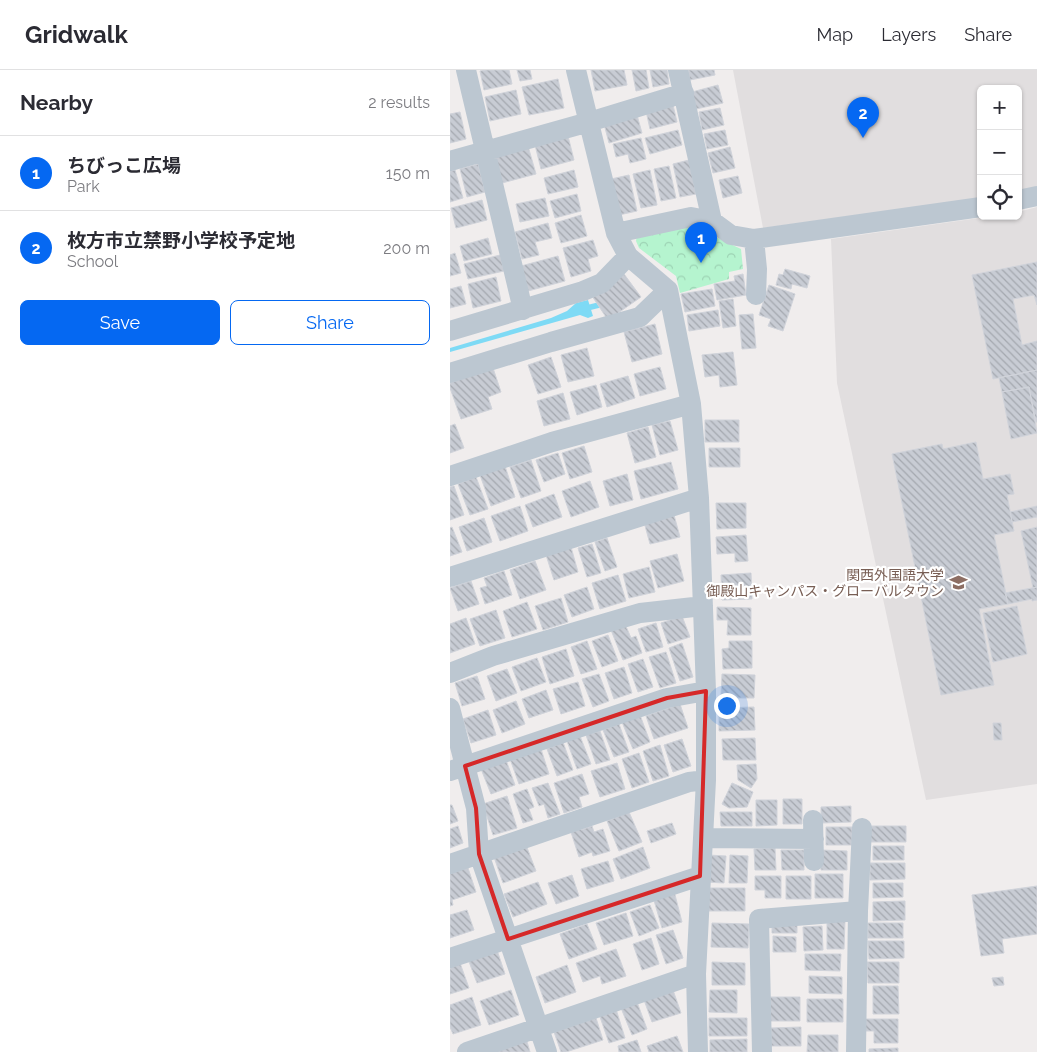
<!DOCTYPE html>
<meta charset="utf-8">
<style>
:root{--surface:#fff;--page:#f7f7f7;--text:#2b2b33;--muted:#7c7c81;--line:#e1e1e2;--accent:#0568f2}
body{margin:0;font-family:Raleway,"Noto Sans JP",sans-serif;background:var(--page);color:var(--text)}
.controls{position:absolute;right:15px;top:15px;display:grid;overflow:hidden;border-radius:8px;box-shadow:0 1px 4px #0004}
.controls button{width:45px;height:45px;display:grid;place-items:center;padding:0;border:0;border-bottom:1px solid var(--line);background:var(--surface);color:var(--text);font:25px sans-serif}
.you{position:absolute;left:276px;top:635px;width:18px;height:18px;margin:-12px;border:4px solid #fff;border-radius:50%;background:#1a73e8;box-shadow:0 0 0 8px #1a73e833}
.badge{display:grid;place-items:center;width:32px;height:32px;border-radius:50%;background:var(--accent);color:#fff;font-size:16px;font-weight:700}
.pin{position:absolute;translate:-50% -41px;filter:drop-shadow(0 1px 2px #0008)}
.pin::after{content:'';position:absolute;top:26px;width:18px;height:15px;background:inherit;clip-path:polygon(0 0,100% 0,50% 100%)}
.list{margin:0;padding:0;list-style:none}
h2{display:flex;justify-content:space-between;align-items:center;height:65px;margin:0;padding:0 20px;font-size:21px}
h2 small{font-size:16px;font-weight:400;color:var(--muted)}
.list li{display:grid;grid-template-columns:32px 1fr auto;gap:15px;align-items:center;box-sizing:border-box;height:75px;padding:0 20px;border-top:1px solid var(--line)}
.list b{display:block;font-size:19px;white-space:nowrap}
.list p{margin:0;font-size:16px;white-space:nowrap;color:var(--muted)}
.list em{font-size:16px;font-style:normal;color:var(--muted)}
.actions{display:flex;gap:10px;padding:15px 20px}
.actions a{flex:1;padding:11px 0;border:1px solid var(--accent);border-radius:8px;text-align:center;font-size:18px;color:var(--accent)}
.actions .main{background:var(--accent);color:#fff}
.icon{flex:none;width:28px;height:28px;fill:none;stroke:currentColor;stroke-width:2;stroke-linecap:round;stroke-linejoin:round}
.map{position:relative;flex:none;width:587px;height:982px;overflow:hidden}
header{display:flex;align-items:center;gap:30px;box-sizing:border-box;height:70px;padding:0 25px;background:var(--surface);border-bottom:1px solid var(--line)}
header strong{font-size:24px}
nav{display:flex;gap:28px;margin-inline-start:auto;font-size:18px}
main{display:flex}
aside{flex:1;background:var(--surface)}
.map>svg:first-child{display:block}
</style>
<header>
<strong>Gridwalk</strong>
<nav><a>Map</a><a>Layers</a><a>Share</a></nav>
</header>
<main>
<aside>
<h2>Nearby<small>2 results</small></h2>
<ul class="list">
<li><span class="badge">1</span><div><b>ちびっこ広場</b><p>Park</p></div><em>150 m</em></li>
<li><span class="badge">2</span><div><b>枚方市立禁野小学校予定地</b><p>School</p></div><em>200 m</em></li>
</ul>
<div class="actions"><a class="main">Save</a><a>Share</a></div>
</aside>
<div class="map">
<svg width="587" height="982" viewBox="0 0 587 982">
<defs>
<pattern id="park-crowns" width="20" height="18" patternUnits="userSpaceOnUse" patternTransform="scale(1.25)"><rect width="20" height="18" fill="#b5f4cf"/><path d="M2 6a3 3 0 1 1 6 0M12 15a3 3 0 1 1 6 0" fill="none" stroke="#9dd3b4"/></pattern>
<pattern id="building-back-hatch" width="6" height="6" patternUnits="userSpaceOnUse" patternTransform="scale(1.25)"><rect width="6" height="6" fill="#c8ccd4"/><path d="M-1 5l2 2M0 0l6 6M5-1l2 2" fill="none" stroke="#a4a8af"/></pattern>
</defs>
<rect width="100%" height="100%" fill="#f0eded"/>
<path fill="#e1dedf" d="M283 0H587V117L568 121V19H531V128L313 158Z
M587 137V714L476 730 387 313 381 169 543 146H568V142Z"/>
<path fill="url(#park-crowns)" d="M238 154 291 179 293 199 279 202V209L230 223 226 206 189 178 186 171 187 165Z"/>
<path fill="#7edaf5" d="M138 230 143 246 138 248 130 245 0 282V278L101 248 117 241 126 233Z"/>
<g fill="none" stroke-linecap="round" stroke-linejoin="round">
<path stroke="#7edaf5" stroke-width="5.5" d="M133 239 153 234"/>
</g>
<path fill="url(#building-back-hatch)" stroke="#d0d3da" d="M36 0H59L62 14 34 20 30 1Z
M67 0H80L82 9 70 11Z
M141 0H174L177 15 145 21Z
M182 0H196L199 18 186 21Z
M200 0H217L219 14 203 17Z
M238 0H264L265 5 240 10Z
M108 9 114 38 79 45 72 17Z
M268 15 273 33 246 39 242 22Z
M66 20 71 44 40 51 35 27Z
M223 35 227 52 200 59 196 41Z
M270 38 274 55 252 60 249 42Z
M10 42 16 69 0 73V44Z
M187 45 192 63 159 73 154 54Z
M228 60 232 75 200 84 195 68Z
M275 60 278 75 257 79 254 64Z
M118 66 124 90 91 99 85 75Z
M191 68 196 89 180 93 178 84 166 87 163 74Z
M78 76 86 104 52 113 44 86Z
M280 77 285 98 263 103 258 83Z
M239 90 246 124 230 127 223 94Z
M28 94 35 122 17 127 10 99Z
M219 96 226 128 211 131 204 99Z
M5 100 13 128 0 132V101Z
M124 100 128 117 98 124 94 108Z
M200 100 207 135 191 138 183 104Z
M179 105 187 141 169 145 161 109Z
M288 106 292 123 273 128 269 110Z
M127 124 131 141 105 148 100 131Z
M95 128 99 146 70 152 66 134Z
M32 130 37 150 6 158 1 138Z
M131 145 137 166 111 173 105 153Z
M98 153 102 168 85 172 89 185 72 189 65 162Z
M38 168 42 184 14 191 10 176Z
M143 170 148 186 138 189 141 201 121 207 113 178Z
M5 183 11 203 0 206V185Z
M50 185 54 201 18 209 14 194Z
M108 186 115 211 78 221 71 196Z
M587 192V235L584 225 563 229 572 275 587 271V300L543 309 522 205Z
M335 199 360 206 357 218 342 214 341 219 326 215 329 204 333 205Z
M174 204 191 227 158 250 142 226Z
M293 204 296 225 267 230 264 214 285 211 284 206Z
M46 207 51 231 23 238 18 214Z
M319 215 345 224 333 261 318 256 321 249 309 245Z
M11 216 16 234 0 238V219Z
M262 219 265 236 235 242 231 224Z
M283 229 286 256 273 258 269 231Z
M268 240 270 256 239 261 237 245Z
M303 244 306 278 292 279 289 245Z
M205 254 212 284 182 292 174 262Z
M137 278 144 306 118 312 111 285Z
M283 282 287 315 270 317 269 305 255 307 252 285Z
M101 287 111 317 88 324 78 295Z
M210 297 216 319 190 326 184 304Z
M43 298 51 322 38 327 42 339 11 349 0 318V313Z
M587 300V352H586L579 317 552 322 549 308Z
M178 306 185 328 157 337 150 314Z
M146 315 152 337 127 345 120 322Z
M579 317 587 363 561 369 552 322Z
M113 323 120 349 94 356 87 331Z
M255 350H289V372H255Z
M220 351 228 380 210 385 202 355Z
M5 354 14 378 0 383V356Z
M198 357 206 387 185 393 177 363Z
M526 372 533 409 560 404 564 424 557 425 564 461 544 465 558 534 529 539 544 615 491 625 442 384 492 374 493 379Z
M134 376 142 402 120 409 112 383Z
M259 378H290V397H259Z
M108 383 115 404 94 412 86 390Z
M81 390 91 421 71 428 60 397Z
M221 392 228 419 191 429 184 401Z
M55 396 65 427 41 436 30 405Z
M177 404 183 430 160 436 153 411Z
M26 407 38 439 20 445 8 414Z
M140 411 149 437 121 447 112 421Z
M4 416 14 445 0 450V417Z
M104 424 112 447 83 457 75 435Z
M266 433H296V458L267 459Z
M70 436 78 461 50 471 41 446Z
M587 436V447L562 452 560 442Z
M224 445 230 467 200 474 194 452Z
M34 448 42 472 17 481 9 457Z
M2 457 12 482 0 486V458Z
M587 457V517L583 518 571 461Z
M296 465 298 491 285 492V483L267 484 266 467Z
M157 468 167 497 155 501 145 472Z
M142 474 151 503 137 507 128 478Z
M121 477 128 502 104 510 96 485Z
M227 484 234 511 208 518 200 491Z
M85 491 96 520 70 529 60 500Z
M199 497 205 522 179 528 173 504Z
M54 501 62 525 35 534 30 518 37 516 34 508Z
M301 503 302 529 272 530 271 505Z
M168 505 176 531 150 539 142 513Z
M21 511 29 534 8 541 0 518Z
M137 517 144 539 122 547 114 525Z
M587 517V530L582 531V529L558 534 555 523Z
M111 528 118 552 93 560 85 536Z
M77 532 87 559 62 567 53 541Z
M567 536 577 584 543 592 533 543Z
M267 537 301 538V565H277L278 550H267Z
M46 540 55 568 30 576 20 549Z
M232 546 240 567 218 574 211 553Z
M16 548 25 574 0 583V554Z
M206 553 213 577 196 582 188 559Z
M175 554 181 568 186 566 192 583 173 590 161 560Z
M158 565 168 591 152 597 142 571Z
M137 571 147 599 131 604 121 577Z
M279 571H302V598L273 599 272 579 279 578Z
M232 573 243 607 230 611 219 578Z
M116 579 124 606 100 614 92 587Z
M216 582 226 613 210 618 199 587Z
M87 588 96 612 71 621 62 597Z
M193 589 203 617 188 622 178 594Z
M174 597 182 623 164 629 155 603Z
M57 599 67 623 46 631 37 606Z
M149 604 159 631 143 637 132 609Z
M272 604 305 605 304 628H271Z
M27 606 35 629 12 636 5 613Z
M128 612 135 636 111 644 103 619Z
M96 620 103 640 79 648 72 629Z
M66 631 75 654 52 663 43 640Z
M230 634 238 658 204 669 196 646Z
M304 637 305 660 269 661V638Z
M38 640 46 665 21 673 13 649Z
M190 645 200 672 183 679 172 652Z
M543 653H551L552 670H544Z
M169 654 179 682 164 687 153 660Z
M150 661 160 690 146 694 136 665Z
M130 666 141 694 127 699 117 671Z
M305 668 306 690H273L272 669Z
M232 669 241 696 223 702 214 675Z
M113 672 123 700 107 706 97 679Z
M210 675 219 706 203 711 193 681Z
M91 679 99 704 69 714 60 689Z
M189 683 199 712 182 718 172 689Z
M56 690 65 715 41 724 31 699Z
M167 693 175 719 150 727 141 701Z
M306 694 307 709 301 718 288 710 287 695Z
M132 704 139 724 129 727 132 737 114 743 104 713Z
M98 713 110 744 98 748 94 734 89 736 82 718Z
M282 713 303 722 297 737 279 738 272 734Z
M77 719 84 737 79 739 83 750 73 753 63 724Z
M57 726 67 758 43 765 33 734Z
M333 729H352V754H333Z
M306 730H327V755L306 756Z
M0 735H2L8 751 0 754Z
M401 736V752L371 753V737Z
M179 742 192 772 169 781 157 751Z
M270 742H302V756H271Z
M222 753 226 764 201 773 197 761Z
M8 756 13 773 0 778V759Z
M129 756 131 760 142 756 144 762 153 759 160 781 143 786 142 782 129 787 120 759Z
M420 756H456V772H420Z
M376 757H402V775H376Z
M76 775 86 801 53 813 44 787Z
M423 776H454V790H423Z
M193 777 200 798 171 809 163 789Z
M325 778 326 800H305L304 779Z
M331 780H354V800H332Z
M371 780 397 781V800H371Z
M258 785 276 786 274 813 256 812Z
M280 785 298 786 297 813H279Z
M158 791 164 811 137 819 131 799Z
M420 793H455V809L420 810Z
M18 798 26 822 2 830 3 835 0 836V803Z
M365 804H393V828H365Z
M122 805 129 826 106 834 98 813Z
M305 806H331V828H315V820H305Z
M336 806H361V829H336Z
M88 812 97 834 63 847 54 824Z
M423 813H453V827L423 828Z
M587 816V864L552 869 554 883 531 886 522 825Z
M256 818H295V841H256Z
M224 821 232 852 212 858 203 827Z
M455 831V850L423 851V832Z
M200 835 209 858 189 866 180 842Z
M17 840 24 860 0 868V845Z
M176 843 183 866 154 875 146 853Z
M347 850V863H322V851Z
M377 850H395L394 879H377Z
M262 853 299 854 298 878 261 877Z
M418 853H453V868H418Z
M137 854 147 879 119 889 110 864Z
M372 856 373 880 354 881 353 857Z
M223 860 233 888 216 894 206 865Z
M323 866 346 867V882H323Z
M201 868 209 894 192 900 183 874Z
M418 871H454V888L419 889Z
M166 879 176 906 152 914 150 906 133 912 126 893Z
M47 880 55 904 27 913 18 889Z
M355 884H391L390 901 355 900Z
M262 892 295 893V915H262Z
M417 892H449V913H418Z
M10 893 19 918 0 924V896Z
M117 895 126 922 95 933 86 907Z
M359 906 392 907V924L359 923Z
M553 907 554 915 544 916 542 908Z
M423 916H448L449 944H423Z
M61 920 69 945 39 955 30 931Z
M223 920 231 943 202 952 194 930Z
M260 920H287V943L259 942Z
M22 927 31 955 3 964 0 957V935Z
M320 927H350V951H320Z
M357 929H393V952H357Z
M187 932 197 959 182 965 171 938Z
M166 939 175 968 159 973 149 944Z
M146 948 153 970 116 982H111L104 962Z
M259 948H297V966H259Z
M415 949H448V973H424V961H415Z
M351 957V976H321V958Z
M358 965H388V982H357Z
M227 966 233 982H199L197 976Z
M76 968 80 982H44Z
M297 969V982H260V970Z
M187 970 191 982H169L168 976Z
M448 978V982H419V979Z"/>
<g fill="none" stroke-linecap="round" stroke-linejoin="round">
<path stroke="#bcc7d1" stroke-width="20" d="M16 0 73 240
M126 0 166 163 178 186 218 220 241 334 249 428 256 621V710L246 904 248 982
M228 0 262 151
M0 91 139 52 234 23
M568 130 587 126
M166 163 241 147 262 151 281 165 304 169 531 137
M304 169 307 199 306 225
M0 261 133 221 152 213 178 186
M0 303 101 272 190 247 218 220
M0 406 102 372 241 334
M0 507 249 428
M0 603 43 586 190 543 253 536
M0 638 26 738 29 784 97 982
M0 701 217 628 256 621
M363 750 364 791
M254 768 364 769
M0 794 239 712 256 710
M0 888 250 806
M17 982 246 904
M312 982 309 849 408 841
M406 982 408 841 412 758"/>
</g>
<path fill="none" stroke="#d62828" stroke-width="4" stroke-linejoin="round" d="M256 621 250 806 58 869 29 784 26 738 15 696 217 628Z"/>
<defs>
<symbol id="university-bare" viewBox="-9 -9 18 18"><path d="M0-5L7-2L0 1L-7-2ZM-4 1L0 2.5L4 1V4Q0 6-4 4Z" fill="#8d6e63" stroke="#fff" stroke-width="2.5" paint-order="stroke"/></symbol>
</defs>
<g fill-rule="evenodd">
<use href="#university-bare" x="496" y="500" width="25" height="25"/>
</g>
<g text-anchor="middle" stroke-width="4.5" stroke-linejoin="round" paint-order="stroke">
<g font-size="14" fill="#785e54" stroke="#fff" text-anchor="end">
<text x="494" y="510">関西外国語大学<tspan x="494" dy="16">御殿山キャンパス・グローバルタウン</tspan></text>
</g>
</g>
</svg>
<div class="controls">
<button>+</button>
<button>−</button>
<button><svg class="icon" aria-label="locate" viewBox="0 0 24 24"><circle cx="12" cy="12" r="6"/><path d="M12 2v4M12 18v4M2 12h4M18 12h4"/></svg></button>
</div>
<div class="you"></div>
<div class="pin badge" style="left:251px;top:193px">1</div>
<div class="pin badge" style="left:413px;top:68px">2</div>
</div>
</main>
